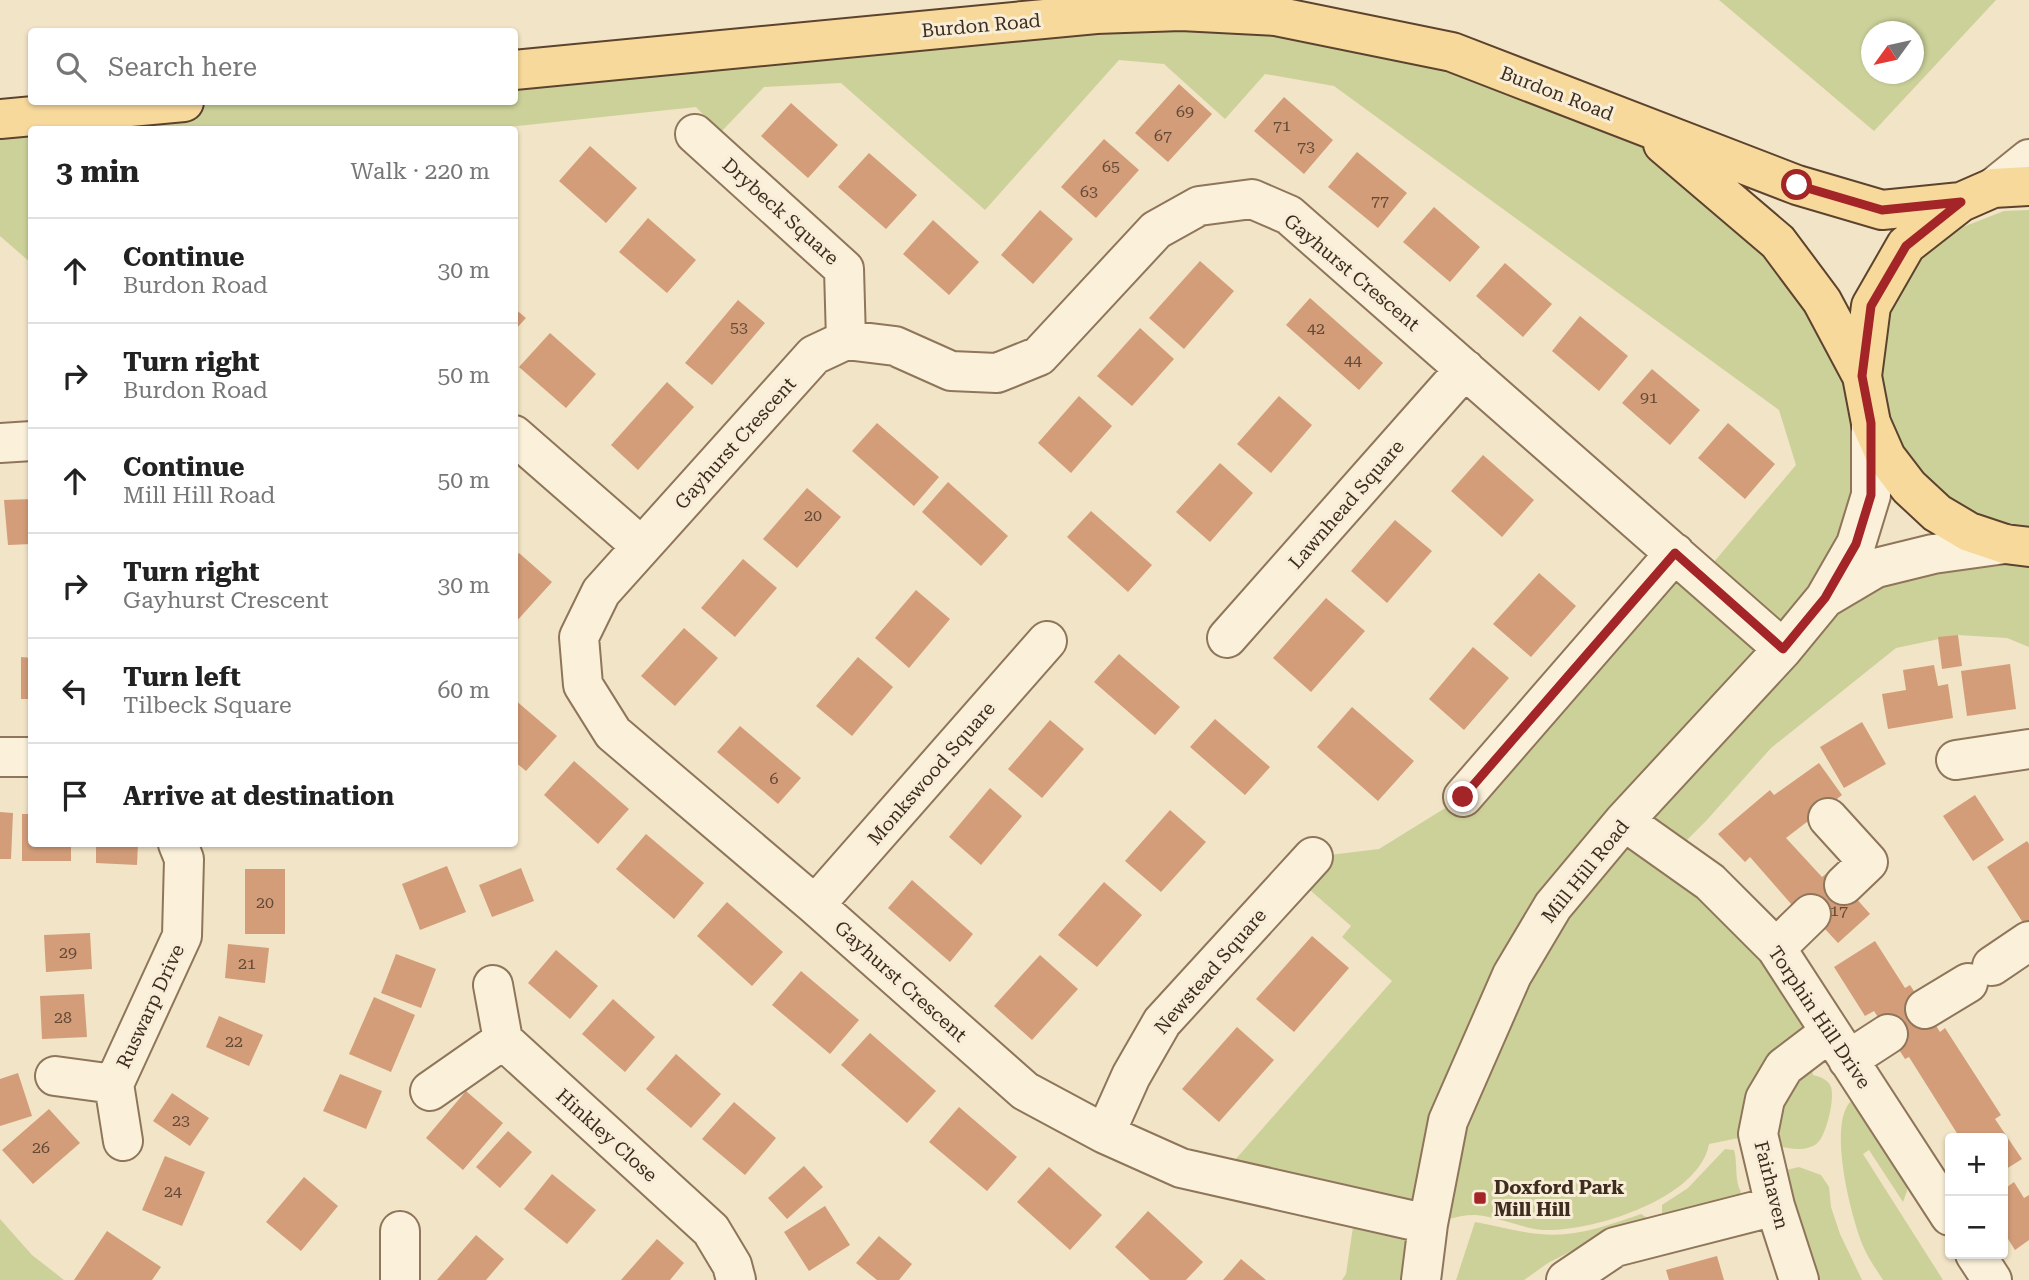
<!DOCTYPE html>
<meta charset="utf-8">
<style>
:root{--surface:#fff;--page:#f2f2f2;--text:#222;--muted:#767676;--line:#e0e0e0}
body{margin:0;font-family:"Roboto Serif",serif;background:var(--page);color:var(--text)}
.controls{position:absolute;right:21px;bottom:21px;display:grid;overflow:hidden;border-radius:7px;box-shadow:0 2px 5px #0004}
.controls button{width:63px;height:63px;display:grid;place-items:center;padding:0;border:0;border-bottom:2px solid var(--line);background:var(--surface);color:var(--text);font:35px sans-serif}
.compass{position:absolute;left:1861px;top:21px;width:63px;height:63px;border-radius:50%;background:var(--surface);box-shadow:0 2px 5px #0004;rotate:237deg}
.stop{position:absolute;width:21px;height:21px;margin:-16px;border:5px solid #a32528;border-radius:50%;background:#fff}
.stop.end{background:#a32528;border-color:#fff;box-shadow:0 2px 7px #0008}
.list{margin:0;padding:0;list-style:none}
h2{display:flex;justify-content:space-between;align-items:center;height:91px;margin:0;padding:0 28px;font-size:30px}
h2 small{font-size:23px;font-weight:400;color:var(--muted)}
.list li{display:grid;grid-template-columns:46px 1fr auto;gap:21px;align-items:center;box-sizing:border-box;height:105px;padding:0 28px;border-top:2px solid var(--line)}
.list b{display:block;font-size:26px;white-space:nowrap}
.list p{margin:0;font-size:23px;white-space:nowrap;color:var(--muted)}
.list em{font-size:23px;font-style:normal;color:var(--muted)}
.icon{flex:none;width:38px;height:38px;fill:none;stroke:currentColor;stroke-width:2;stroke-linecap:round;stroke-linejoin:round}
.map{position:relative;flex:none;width:2029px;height:1280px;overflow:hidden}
.search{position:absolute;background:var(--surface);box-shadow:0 2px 5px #0004;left:28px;top:28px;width:490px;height:77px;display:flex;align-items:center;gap:18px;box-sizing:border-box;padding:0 24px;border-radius:7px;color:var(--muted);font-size:26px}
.panel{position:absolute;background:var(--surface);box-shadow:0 2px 5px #0004;left:28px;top:126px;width:490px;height:721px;border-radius:7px}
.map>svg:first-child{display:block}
</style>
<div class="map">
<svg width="2029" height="1280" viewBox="0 0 2029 1280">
<rect width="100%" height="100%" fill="#f2e4c6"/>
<path fill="#ccd199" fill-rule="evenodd" d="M1719 0H1996L1874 131ZM1871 32H1913V74H1871Z
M1275 16 1642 126 1778 242 1871 423 1826 597 2029 547V647L2007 638 1958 635 1896 648 1771 748 1706 821 1672 855 1830 1032 1758 1134 1709 1144C1699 1199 1592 1232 1543 1230 1521 1228 1499 1217 1476 1215 1461 1214 1443 1221 1429 1224L1421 1280H1342L1346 1274 1356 1207 1220 1177 1392 981 1342 937 1351 926 1294 876 1313 857 1379 849 1463 797 1675 553 1702 576 1796 465 1779 410 1334 86 1265 74 1225 119 1164 64 1119 60 985 210 841 83 764 87 720 133 696 107 481 130H32L31 263 0 236V119L184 102H514L515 70Z
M2029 210V529L1991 524 1943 501 1906 463 1882 415 1876 362 1887 310 1914 264 1955 230 2004 211Z
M1811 1066 1813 1075C1820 1077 1828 1079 1831 1087 1835 1099 1826 1139 1815 1145 1803 1152 1789 1148 1777 1146V1117L1787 1086Z
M1850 1102 1856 1104 1906 1180 1907 1191 1903 1202 1869 1150 1863 1154 1943 1280H1883C1876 1269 1868 1258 1863 1246 1851 1217 1828 1127 1850 1102Z
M1725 1149 1734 1150C1738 1164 1734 1180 1741 1192L1737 1199 1669 1219 1662 1213V1205L1688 1188Z
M1799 1167 1821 1175 1829 1187 1831 1207 1840 1234 1862 1280H1818L1782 1171Z
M1641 1214 1654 1222 1593 1240 1548 1263 1524 1280H1456L1475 1222C1497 1226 1518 1232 1540 1234 1575 1238 1609 1225 1641 1214Z
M0 1219 32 1255 64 1280H0Z"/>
<path fill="#d39d79" d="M1179 84 1212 114 1168 162 1135 133Z
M1284 97 1333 140 1304 174 1254 131Z
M791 103 838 145 808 178 761 136Z
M1104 139 1139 170 1096 218 1061 187Z
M590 146 637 188 606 223 559 181Z
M1357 152 1407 193 1378 228 1328 187Z
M869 153 917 195 886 229 838 187Z
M1434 207 1480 247 1450 282 1403 242Z
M1040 210 1073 239 1033 284 1001 255Z
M648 218 696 260 667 293 619 252Z
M933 220 979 262 949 295 903 254Z
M1200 261 1234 291 1184 349 1149 318Z
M1505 263 1552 304 1523 337 1476 296Z
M1310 298 1383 363 1359 390 1286 325Z
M738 300 765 323 712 385 685 363Z
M514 308 526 318 514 331Z
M1580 316 1628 356 1599 391 1552 351Z
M1140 328 1174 359 1132 406 1097 376Z
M550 333 596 374 566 408 519 367Z
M1652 369 1700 410 1670 445 1622 403Z
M667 382 694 407 638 470 611 445Z
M1079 396 1112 426 1071 473 1038 443Z
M1279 396 1312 425 1271 473 1237 444Z
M877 423 939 477 914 506 852 451Z
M1728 423 1775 464 1745 499 1698 458Z
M1483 455 1534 500 1502 537 1451 491Z
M1220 463 1253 493 1210 542 1176 512Z
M948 482 1008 536 981 566 922 512Z
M807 488 841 517 797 568 763 539Z
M32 499V544L8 545 4 500Z
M1091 511 1152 565 1128 592 1067 537Z
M1395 520 1432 551 1387 603 1351 571Z
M519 553 552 582 514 624V558Z
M743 559 777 588 735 637 701 608Z
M1539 573 1576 606 1531 657 1493 624Z
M916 590 950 619 909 668 875 638Z
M1326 598 1365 631 1311 692 1273 658Z
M684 628 718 658 675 706 641 676Z
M1958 635 1962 666 1942 669 1938 637Z
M1473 647 1509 678 1464 730 1429 699Z
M1119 654 1180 707 1155 735 1094 682Z
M21 657 32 658V699H21Z
M858 657 893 687 852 736 816 706Z
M2010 664 2016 709 1967 716 1961 671Z
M1934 665 1938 686 1948 684 1953 718 1888 729 1882 694 1906 690 1903 670Z
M514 699 557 736 526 771 514 761Z
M1352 707 1414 761 1378 801 1317 747Z
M1215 719 1270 767 1245 795 1190 747Z
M1050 720 1084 749 1042 798 1008 769Z
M1862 722 1886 764 1844 788 1820 747Z
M740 726 801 778 778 804 717 752Z
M574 761 629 809 598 844 544 795Z
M1819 763 1842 795 1786 838 1822 877 1831 870 1870 914 1838 943 1799 901 1792 905 1750 857 1745 862 1718 834 1770 790 1774 795Z
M990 788 1022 816 981 865 949 837Z
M1975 795 2004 840 1973 861 1943 816Z
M1170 810 1206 842 1161 892 1125 861Z
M0 812 13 813 11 859H0Z
M22 814H32V844H71V861H22Z
M646 834 704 883 674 919 616 869Z
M2027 841 2029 844V932L1987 867Z
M96 844H138L137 865 96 863Z
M447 866 466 912 420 930 402 884Z
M521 868 534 901 492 917 479 885Z
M245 869H285V934H245Z
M912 880 973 934 950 962 888 908Z
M1104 882 1142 915 1097 967 1058 935Z
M727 902 783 952 752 986 697 936Z
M90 933 92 969 46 972 44 935Z
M1312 936 1349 968 1294 1032 1256 999Z
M1875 941 1905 988 1910 985 1940 1032 1945 1028 2001 1115 1995 1119 2022 1159 2003 1171V1138H1960L1909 1057 1905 1059 1874 1011 1865 1016 1834 967Z
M228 944 269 948 265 983 225 978Z
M556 950 598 986 570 1019 528 983Z
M396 954 436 969 421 1008 381 993Z
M1040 955 1078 989 1032 1040 994 1006Z
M801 971 859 1020 830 1054 772 1005Z
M84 994 87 1037 42 1039 40 996Z
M374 997 415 1015 391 1072 349 1054Z
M613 999 655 1037 625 1072 582 1034Z
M219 1016 263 1035 249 1066 206 1047Z
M1237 1027 1274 1060 1219 1122 1182 1089Z
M870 1033 936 1091 907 1123 841 1065Z
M676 1054 721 1094 691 1128 646 1089Z
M18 1073 32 1116 0 1126V1079Z
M340 1074 382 1091 366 1129 323 1111Z
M466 1091 503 1123 463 1170 426 1138Z
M172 1093 209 1118 190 1146 153 1121Z
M734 1102 776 1138 745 1175 702 1139Z
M959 1107 1017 1157 987 1191 929 1142Z
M49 1109 80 1143 33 1184 2 1150Z
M508 1131 532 1152 500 1188 476 1167Z
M165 1156 205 1172 182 1226 142 1210Z
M804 1166 823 1187 787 1219 768 1198Z
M1049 1167 1102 1215 1070 1250 1017 1202Z
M552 1174 596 1210 567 1244 524 1209Z
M304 1177 338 1206 301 1251 266 1222Z
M2014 1182 2024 1198 2029 1195V1240L2015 1250 2003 1231V1190Z
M825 1206 850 1245 809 1271 784 1232Z
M1148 1211 1203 1262 1186 1280H1150L1115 1247Z
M107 1231 161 1267 152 1280H74Z
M476 1235 504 1259 486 1280H437Z
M879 1236 912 1264 899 1280H877L856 1263Z
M657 1239 684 1263 670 1280H621Z
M1717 1256 1724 1280H1669L1666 1270Z
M1241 1259 1266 1280H1223Z"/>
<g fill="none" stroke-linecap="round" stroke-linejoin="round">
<defs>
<path id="minor" d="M695 134 844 269 846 340
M1993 188 2029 159
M514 435 641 546
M0 443 32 441
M1827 597 1876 568 1933 554 2005 544
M1227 638 1465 369
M0 757H32
M1956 760 2029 749
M1463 797 1675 553
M1828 818 1868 862 1844 885
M1624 821 1710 882 1776 948 1950 1216
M815 905 1047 641
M1776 948 1811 914
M1992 966 2029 941
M493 985 503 1040 711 1230 732 1265 736 1280
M1925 1009 1968 983
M1848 1060 1888 1034
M55 1076 114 1084 182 936 184 859 178 844
M114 1084 123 1141
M430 1091 503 1040
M1105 1134 1131 1076 1162 1022 1313 857
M1428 1224 1181 1168 1105 1134 1025 1091 815 905 613 733 583 685 579 637 601 592 814 355 846 340 895 346 951 371 997 373 1039 356 1156 230 1199 206 1252 199 1289 215 1783 649
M400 1231V1280
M1975 1254 1992 1280
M1421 1280 1428 1224 1448 1121 1512 975 1553 906 1624 821 1783 649 1825 598 1856 544 1871 495V423
M1566 1280 1615 1247 1775 1206
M1799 1280 1775 1206 1758 1134 1765 1099 1784 1067 1830 1032"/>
<path id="major" d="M514 70 1096 14 1181 11 1275 16 1452 52 1797 185 1882 210 1961 202
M0 119 184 102
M1663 144 1778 242 1822 301 1862 376
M2029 186 1993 188 1961 202 1906 245 1871 306 1862 376 1871 423 1886 457 1909 487 1937 513 1969 532 2005 544 2029 547"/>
</defs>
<use href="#minor" stroke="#8f755a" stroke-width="42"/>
<use href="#major" stroke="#5d432e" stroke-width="42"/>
<use href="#minor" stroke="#fbf1db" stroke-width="38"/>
<use href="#major" stroke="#f7d99c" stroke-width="38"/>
</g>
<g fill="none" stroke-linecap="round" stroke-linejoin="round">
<path stroke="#a32528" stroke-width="9" d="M1463 797 1675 553 1783 649 1825 598 1856 544 1871 495V423L1862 376 1871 306 1906 246 1961 202 1882 210 1797 185"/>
</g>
<rect fill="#a32528" stroke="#f8eed7" stroke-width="2.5" x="1473" y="1191" width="14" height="14" rx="3.5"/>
<g text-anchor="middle" stroke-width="6" stroke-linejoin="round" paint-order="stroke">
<g font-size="16" fill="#634936">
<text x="1185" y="117">69</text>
<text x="1282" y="131">71</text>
<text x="1163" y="141">67</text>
<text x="1306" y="152">73</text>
<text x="1111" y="172">65</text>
<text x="1089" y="197">63</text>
<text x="1380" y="206">77</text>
<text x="739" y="333">53</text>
<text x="1316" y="334">42</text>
<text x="1353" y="366">44</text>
<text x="1649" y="403">91</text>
<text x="813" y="521">20</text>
<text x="774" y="784">6</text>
<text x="265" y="908">20</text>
<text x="1839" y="916">17</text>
<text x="68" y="958">29</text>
<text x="247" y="969">21</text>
<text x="63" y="1023">28</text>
<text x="234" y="1047">22</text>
<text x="181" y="1126">23</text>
<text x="41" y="1153">26</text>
<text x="173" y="1197">24</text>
</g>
<g font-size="19" fill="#3e2d1f" stroke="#f8eed7">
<text transform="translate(981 25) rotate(-5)" y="7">Burdon Road</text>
<text transform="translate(1557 93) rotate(21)" y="7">Burdon Road</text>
<text transform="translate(781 211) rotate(42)" y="7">Drybeck Square</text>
<text transform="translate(1352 272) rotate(40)" y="7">Gayhurst Crescent</text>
<text transform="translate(735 443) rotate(-48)" y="7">Gayhurst Crescent</text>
<text transform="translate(1346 504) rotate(-49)" y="7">Lawnhead Square</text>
<text transform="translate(931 773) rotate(-49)" y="7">Monkswood Square</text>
<text transform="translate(1585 871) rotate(-51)" y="7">Mill Hill Road</text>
<text transform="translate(1210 971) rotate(-49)" y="7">Newstead Square</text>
<text transform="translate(901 981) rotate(42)" y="7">Gayhurst Crescent</text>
<text transform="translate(150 1006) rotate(-65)" y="7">Ruswarp Drive</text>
<text transform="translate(1820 1017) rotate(56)" y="7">Torphin Hill Drive</text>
<text transform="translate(607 1135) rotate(42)" y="7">Hinkley Close</text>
<text transform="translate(1772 1185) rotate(76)" y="7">Fairhaven</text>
</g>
<g font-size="19" font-weight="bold" fill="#3e2d1f" stroke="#f8eed7" text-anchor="start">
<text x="1494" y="1194">Doxford Park<tspan x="1494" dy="22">Mill Hill</tspan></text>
</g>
</g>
</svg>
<div class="controls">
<button>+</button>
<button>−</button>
</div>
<svg class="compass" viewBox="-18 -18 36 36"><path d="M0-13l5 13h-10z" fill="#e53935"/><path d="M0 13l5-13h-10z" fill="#767676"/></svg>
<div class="stop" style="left:1797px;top:185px"></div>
<div class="stop end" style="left:1463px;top:797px"></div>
<div class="search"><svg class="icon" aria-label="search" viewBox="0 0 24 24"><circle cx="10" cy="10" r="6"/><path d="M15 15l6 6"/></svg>Search here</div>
<section class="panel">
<h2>3 min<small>Walk · 220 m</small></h2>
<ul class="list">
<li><svg class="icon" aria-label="ahead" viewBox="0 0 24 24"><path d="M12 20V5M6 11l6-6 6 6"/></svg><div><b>Continue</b><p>Burdon Road</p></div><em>30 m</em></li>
<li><svg class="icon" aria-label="right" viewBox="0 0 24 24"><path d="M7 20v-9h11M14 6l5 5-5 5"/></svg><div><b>Turn right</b><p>Burdon Road</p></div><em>50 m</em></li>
<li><svg class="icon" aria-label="ahead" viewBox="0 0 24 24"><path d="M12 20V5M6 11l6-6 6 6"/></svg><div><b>Continue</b><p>Mill Hill Road</p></div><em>50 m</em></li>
<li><svg class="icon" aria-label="right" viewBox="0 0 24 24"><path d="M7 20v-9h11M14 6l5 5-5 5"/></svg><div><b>Turn right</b><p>Gayhurst Crescent</p></div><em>30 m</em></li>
<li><svg class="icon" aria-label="left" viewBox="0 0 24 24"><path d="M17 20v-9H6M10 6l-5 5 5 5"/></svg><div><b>Turn left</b><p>Tilbeck Square</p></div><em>60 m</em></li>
<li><svg class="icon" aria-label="arrive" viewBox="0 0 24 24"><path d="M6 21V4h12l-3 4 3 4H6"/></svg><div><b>Arrive at destination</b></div></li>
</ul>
</section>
</div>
